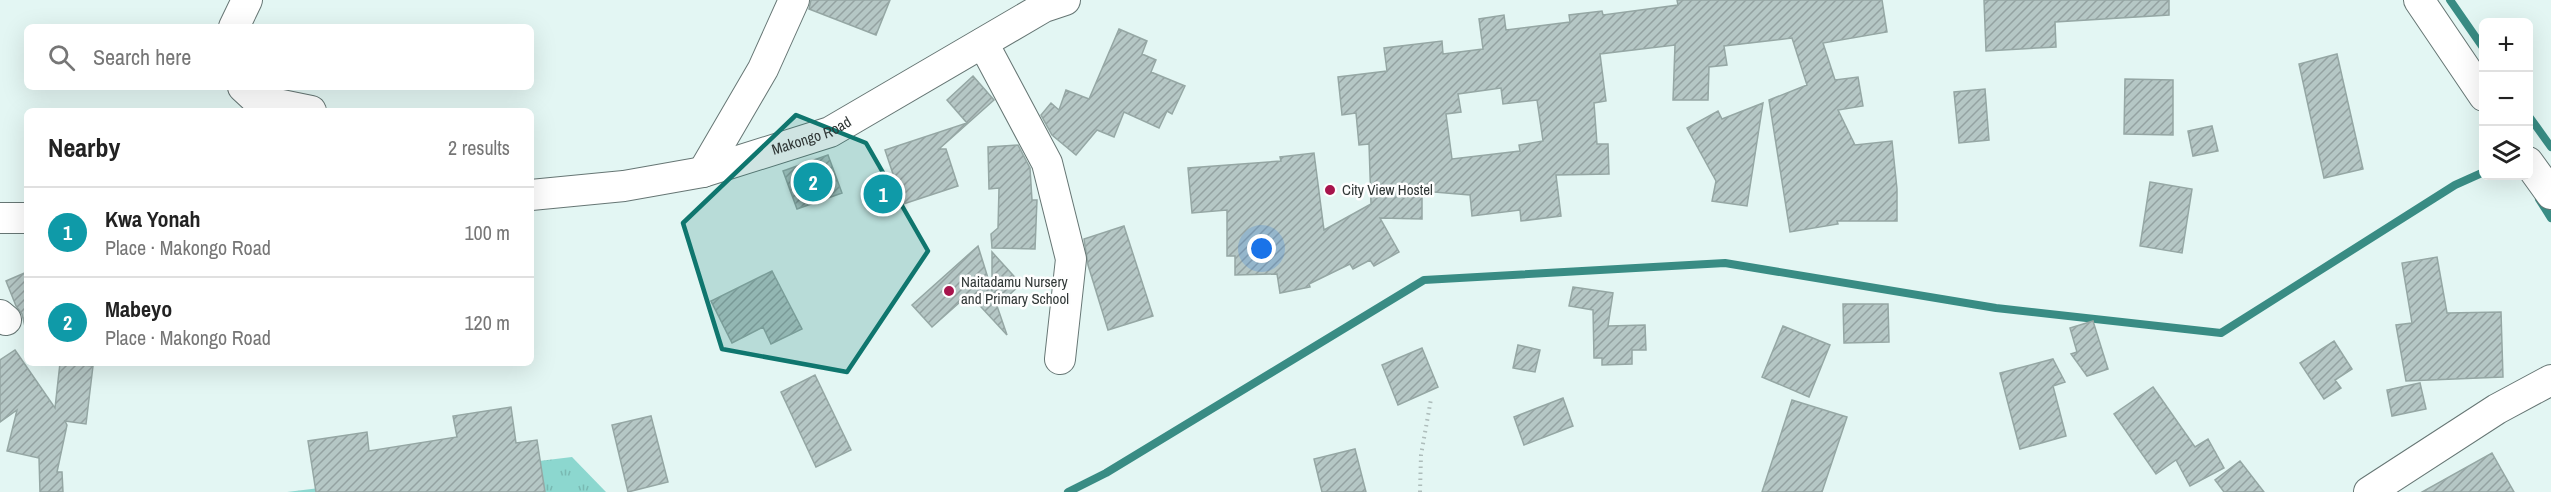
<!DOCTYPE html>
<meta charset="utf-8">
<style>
:root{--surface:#fff;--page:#f6f6f6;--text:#222;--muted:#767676;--line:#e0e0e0;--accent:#a7144c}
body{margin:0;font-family:"Archivo Narrow",sans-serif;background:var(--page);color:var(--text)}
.controls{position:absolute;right:18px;top:18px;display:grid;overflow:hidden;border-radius:9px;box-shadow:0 6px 24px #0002}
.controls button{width:54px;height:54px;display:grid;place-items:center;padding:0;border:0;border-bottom:2px solid var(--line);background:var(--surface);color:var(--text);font:30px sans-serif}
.you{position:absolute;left:1262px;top:249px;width:21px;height:21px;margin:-15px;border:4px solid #fff;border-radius:50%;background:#1a73e8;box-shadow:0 0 0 9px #1a73e833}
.badge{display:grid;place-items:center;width:39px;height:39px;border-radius:50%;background:var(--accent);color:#fff;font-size:20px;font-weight:700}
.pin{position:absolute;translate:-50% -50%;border:3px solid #fff;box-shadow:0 2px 6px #0006}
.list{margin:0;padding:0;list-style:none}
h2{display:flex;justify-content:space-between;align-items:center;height:78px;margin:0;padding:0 24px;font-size:26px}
h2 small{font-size:20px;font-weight:400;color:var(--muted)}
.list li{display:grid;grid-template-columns:39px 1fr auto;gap:18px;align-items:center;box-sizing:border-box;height:90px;padding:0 24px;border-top:2px solid var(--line)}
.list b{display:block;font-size:22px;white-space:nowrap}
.list p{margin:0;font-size:20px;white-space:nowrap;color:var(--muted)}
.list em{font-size:20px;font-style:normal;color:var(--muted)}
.icon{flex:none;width:33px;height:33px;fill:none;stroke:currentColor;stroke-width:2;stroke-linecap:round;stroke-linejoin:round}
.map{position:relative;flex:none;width:2551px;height:492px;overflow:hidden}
.search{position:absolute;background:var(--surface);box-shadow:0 6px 24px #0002;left:24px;top:24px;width:510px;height:66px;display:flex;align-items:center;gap:15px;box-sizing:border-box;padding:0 21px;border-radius:9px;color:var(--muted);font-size:22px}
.panel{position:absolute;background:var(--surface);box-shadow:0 6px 24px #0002;left:24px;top:108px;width:510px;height:258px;border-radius:9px}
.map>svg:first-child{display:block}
</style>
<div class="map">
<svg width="2551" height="492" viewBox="0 0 2551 492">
<defs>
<pattern id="grass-tufts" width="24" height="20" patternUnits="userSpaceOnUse" patternTransform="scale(1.5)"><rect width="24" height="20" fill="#8cd7cf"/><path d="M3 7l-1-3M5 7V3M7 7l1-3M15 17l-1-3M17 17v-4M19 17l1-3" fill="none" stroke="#79b9b2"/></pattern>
<pattern id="building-hatch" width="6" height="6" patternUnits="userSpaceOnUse" patternTransform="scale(1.5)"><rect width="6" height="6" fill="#b5c7c5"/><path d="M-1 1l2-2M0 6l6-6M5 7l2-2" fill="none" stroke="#94a2a1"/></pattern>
</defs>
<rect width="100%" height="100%" fill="#e3f6f3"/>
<path fill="url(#grass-tufts)" d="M572 457 606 492H287Z"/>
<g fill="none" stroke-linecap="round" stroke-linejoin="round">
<path stroke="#398c84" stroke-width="8" d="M2450 0 2484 49
M2528 115 2551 147
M2539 199 2551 218
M1068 492 1106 473 1424 280 1725 263 1996 308 2221 333 2455 185 2484 172"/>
</g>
<path fill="url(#building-hatch)" stroke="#95a7a4" stroke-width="1.5" fill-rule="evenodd" d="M811 0H890L876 35 809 9Z
M1677 0H1882L1887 32 1823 43 1835 80 1858 77 1863 106 1838 110 1855 145 1892 141 1897 189V221H1837L1838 224 1790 232 1769 100 1807 85 1792 38 1724 46 1727 65 1709 67 1708 100H1673L1675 45 1600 54 1606 101 1594 103 1597 144H1608L1609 174 1556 175 1561 216 1521 221 1520 210 1472 216 1470 195 1422 191V219L1380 218 1399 252 1374 266 1370 260 1353 269 1350 264 1309 284 1310 287 1280 293 1277 274 1235 275V256H1227V210L1192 213 1188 168 1281 161 1280 157 1314 153 1324 230 1371 204 1369 144 1359 145 1356 113 1342 115 1338 77 1387 71 1384 48 1442 41 1443 54 1483 49 1479 19 1504 15 1506 30 1570 22 1569 15 1602 11 1603 15 1678 5ZM1501 88 1503 104 1537 100 1543 141 1519 145 1520 151 1452 159 1446 114 1461 112 1458 94Z
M1984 0H2169V15L2055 22 2056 47 1986 51Z
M1119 29 1147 41 1142 54 1156 60 1151 72 1185 86 1172 114 1167 111 1159 128 1124 112 1114 137 1097 130 1076 155 1052 135 1041 115 1051 103 1059 110 1066 90 1089 99Z
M2337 54 2363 169 2324 178 2299 64Z
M973 76 994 100 939 149H946L958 186 876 213 866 183 893 174 885 150 967 123 947 100Z
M2125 79 2173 80V135L2124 134Z
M1985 89 1989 140 1959 143 1954 92Z
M1763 103 1747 206 1712 201 1716 181 1687 128 1718 111 1722 119Z
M2212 126 2218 151 2193 156 2188 131Z
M1018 145 1030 168 1032 200H1037L1035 249 992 248 991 234 998 228 999 188 989 189 988 147Z
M828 155 842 193 797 209 783 171Z
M2150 182 2192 189 2182 253 2140 246Z
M1124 226 1153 316 1108 330 1088 265 1084 239Z
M978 246 992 291V252L1021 284 997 306 1007 335 969 294 932 327 912 305Z
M2437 257 2447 313 2501 312 2503 377 2406 381 2396 325 2412 323 2402 263Z
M772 271 802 329 771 344 763 327 732 343 711 301Z
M27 272V331H26L22 314 16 306 6 281Z
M1573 287 1613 293 1608 326 1645 325 1646 350H1632V364L1602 365V358H1594L1593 310 1569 306Z
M1843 304H1888L1889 342 1844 343Z
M2093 321 2108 369 2087 376 2071 354 2077 352 2070 328Z
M1783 326 1830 345 1809 397 1762 377Z
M2334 341 2352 369 2335 380 2341 388 2324 399 2300 363Z
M1518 345 1540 350 1535 372 1513 368Z
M1422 348 1438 387 1398 405 1382 365Z
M15 350 55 408 60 363 93 366 86 424 65 421 67 425 57 472H62L63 492H40L39 458 7 451 17 410 0 422V360Z
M2053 359 2065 382 2053 386 2066 436 2020 449 2000 373Z
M815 375 851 450 816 467 781 392Z
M2420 383 2426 409 2392 416 2387 390Z
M2153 387 2195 447 2208 439 2224 468 2190 486 2176 460 2156 474 2114 414Z
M1563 398 1573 426 1524 445 1514 417Z
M1792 400 1847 417 1822 492H1762Z
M511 407 516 443 537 440 545 492H316L308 441 367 432 369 451 457 437 453 416Z
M651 416 668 482 628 492 612 425Z
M1355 449 1366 492H1322L1314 459Z
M2492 453 2514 492H2422Z
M2240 461 2264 492H2224L2215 480Z"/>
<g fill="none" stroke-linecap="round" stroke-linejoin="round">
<defs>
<g id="minor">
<path d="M2419 0 2484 96"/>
<path d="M234 27 247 0"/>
<path d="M983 43 1047 163 1071 259 1060 359"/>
<path d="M243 87 257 100 311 111"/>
<path d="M2528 162 2551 194"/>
<path d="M703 172 763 69 794 0"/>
<path id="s1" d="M531 195 624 186 703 172 830 132 1044 7 1065 0"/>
<path d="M0 218H27"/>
<path d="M0 315 6 320"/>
<path d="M2369 492 2497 409 2551 380"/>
</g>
</defs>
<use href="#minor" stroke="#667674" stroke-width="32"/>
<path stroke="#adbcba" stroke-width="4" stroke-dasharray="1.5 4.5" stroke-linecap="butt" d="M1420 492 1421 455 1431 399"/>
<use href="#minor" stroke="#fff" stroke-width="30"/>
</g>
<path fill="#0f766e" fill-opacity="0.2" stroke="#0f766e" stroke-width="4.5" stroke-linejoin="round" d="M796 115 866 143 928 251 847 372 722 349 683 223Z"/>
<g fill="#a7144c" stroke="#fefefe" stroke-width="2">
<circle cx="1330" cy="190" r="6"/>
<circle cx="949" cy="291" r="6"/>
</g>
<g text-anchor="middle" stroke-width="5" stroke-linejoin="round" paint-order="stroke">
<g font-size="15" fill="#303736" stroke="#fefefe">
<text dy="5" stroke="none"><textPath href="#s1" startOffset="288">Makongo Road</textPath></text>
</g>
<g font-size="15" fill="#303736" stroke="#fefefe" text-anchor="start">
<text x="1342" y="195">City View Hostel</text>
<text x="961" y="287">Naitadamu Nursery<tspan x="961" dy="17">and Primary School</tspan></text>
</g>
</g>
</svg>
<div class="controls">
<button>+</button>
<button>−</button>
<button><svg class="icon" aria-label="layers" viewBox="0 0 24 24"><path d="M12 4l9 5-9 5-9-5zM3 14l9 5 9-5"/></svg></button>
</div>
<div class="you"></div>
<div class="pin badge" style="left:883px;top:194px;background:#0f9aa8">1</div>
<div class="pin badge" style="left:813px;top:182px;background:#0f9aa8">2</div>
<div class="search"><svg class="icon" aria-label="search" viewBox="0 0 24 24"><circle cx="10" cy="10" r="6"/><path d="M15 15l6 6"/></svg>Search here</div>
<section class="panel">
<h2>Nearby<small>2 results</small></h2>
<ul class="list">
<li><span class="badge" style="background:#0f9aa8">1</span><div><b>Kwa Yonah</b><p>Place · Makongo Road</p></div><em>100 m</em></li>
<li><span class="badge" style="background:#0f9aa8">2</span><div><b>Mabeyo</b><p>Place · Makongo Road</p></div><em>120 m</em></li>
</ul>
</section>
</div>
